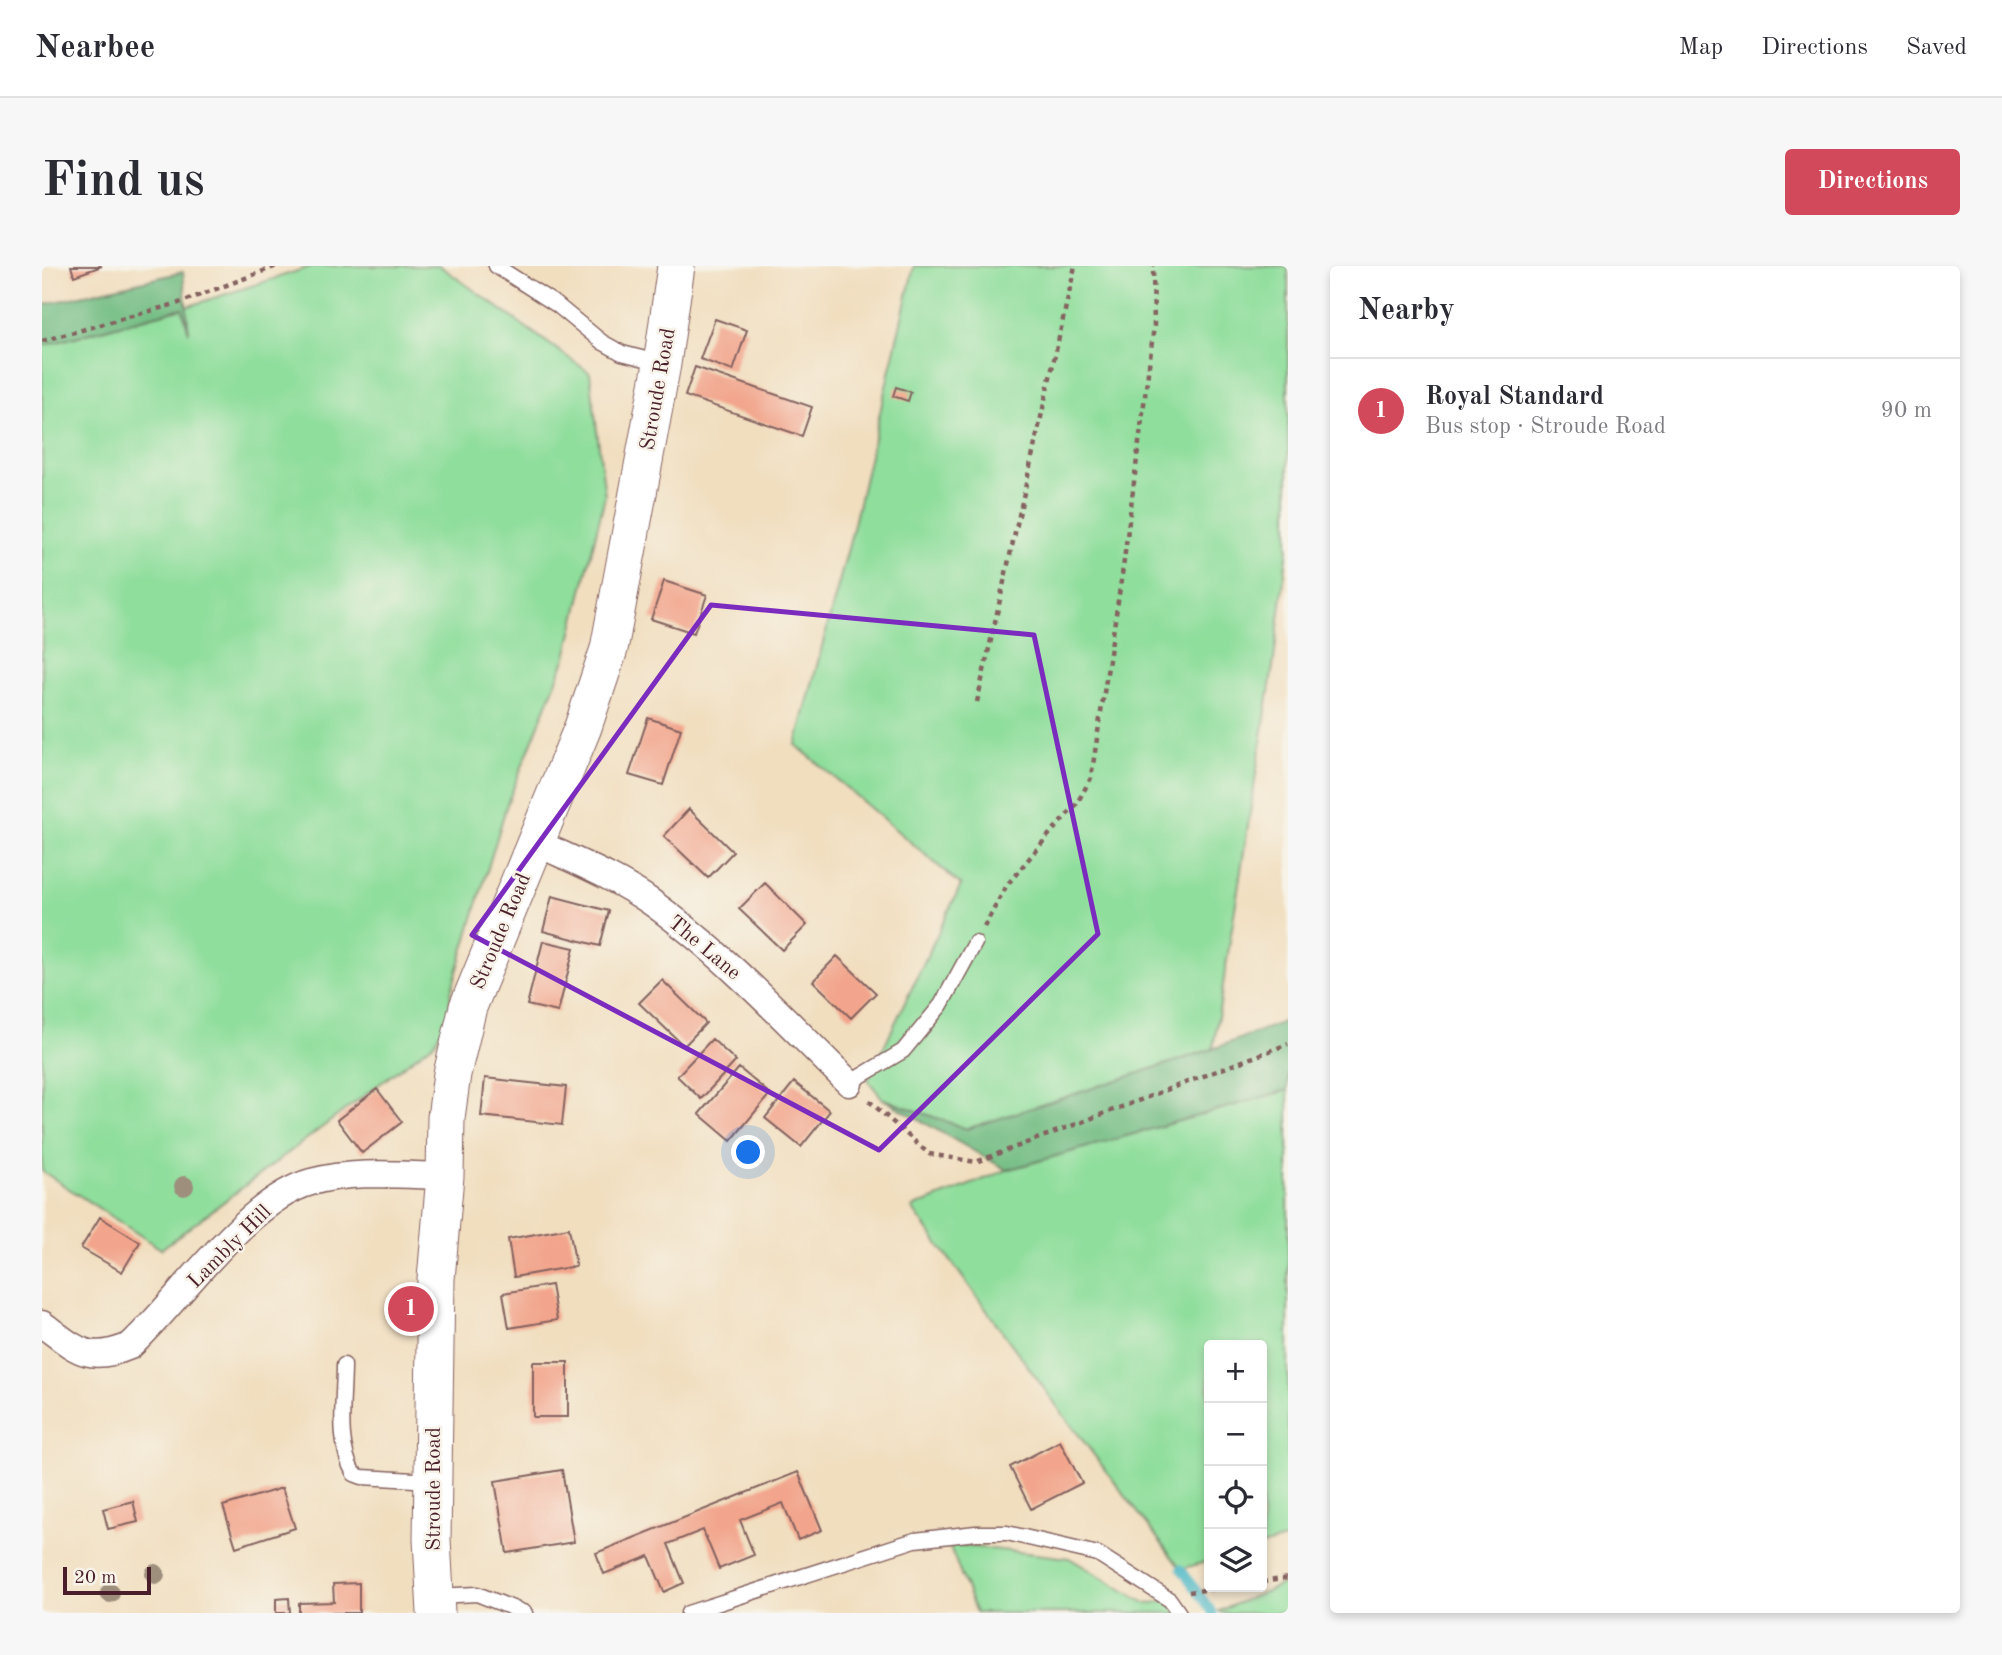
<!DOCTYPE html>
<meta charset="utf-8">
<style>
:root{--surface:#fff;--page:#f7f7f7;--text:#2b2b33;--muted:#7c7c81;--line:#e1e1e2;--accent:#d1495b}
body{margin:0;font-family:"Old Standard TT",serif;background:var(--page);color:var(--text)}
.controls{position:absolute;right:21px;bottom:21px;display:grid;overflow:hidden;border-radius:7px;box-shadow:0 4px 10px #0003}
.controls button{width:63px;height:63px;display:grid;place-items:center;padding:0;border:0;border-bottom:2px solid var(--line);background:var(--surface);color:var(--text);font:35px sans-serif}
.scale{position:absolute;left:21px;bottom:18px;width:88px;box-sizing:border-box;padding-left:7px;border:4px solid #4a1f2b;border-top:0;font-size:19px;line-height:24px;white-space:nowrap;color:#4a1f2b;-webkit-text-stroke:5px #f7f3e8;paint-order:stroke}
.you{position:absolute;left:707px;top:887px;width:24px;height:24px;margin:-18px;border:5px solid #fff;border-radius:50%;background:#1a73e8;box-shadow:0 0 0 10px #1a73e833}
.badge{display:grid;place-items:center;width:46px;height:46px;border-radius:50%;background:var(--accent);color:#fff;font-size:23px;font-weight:700}
.pin{position:absolute;translate:-50% -50%;border:4px solid #fff;box-shadow:0 2px 7px #0006}
.list{margin:0;padding:0;list-style:none}
h2{display:flex;justify-content:space-between;align-items:center;height:91px;margin:0;padding:0 28px;font-size:30px}
h2 small{font-size:23px;font-weight:400;color:var(--muted)}
.list li{display:grid;grid-template-columns:46px 1fr auto;gap:21px;align-items:center;box-sizing:border-box;height:105px;padding:0 28px;border-top:2px solid var(--line)}
.list b{display:block;font-size:26px;white-space:nowrap}
.list p{margin:0;font-size:23px;white-space:nowrap;color:var(--muted)}
.list em{font-size:23px;font-style:normal;color:var(--muted)}
.icon{flex:none;width:38px;height:38px;fill:none;stroke:currentColor;stroke-width:2;stroke-linecap:round;stroke-linejoin:round}
.map{position:relative;flex:none;width:1246px;height:1347px;overflow:hidden;border-radius:7px}
header{display:flex;align-items:center;gap:42px;box-sizing:border-box;height:98px;padding:0 35px;background:var(--surface);border-bottom:2px solid var(--line)}
header strong{font-size:33px}
nav{display:flex;gap:38px;margin-inline-start:auto;font-size:24px}
.intro{display:flex;align-items:center;justify-content:space-between;box-sizing:border-box;height:168px;padding:0 42px}
h1{margin:0;font-size:49px}
.button{padding:18px 32px;border-radius:7px;background:var(--accent);color:#fff;font-size:24px;font-weight:700}
main{display:flex;gap:42px;padding:0 42px}
aside{flex:1;background:var(--surface);border-radius:7px;box-shadow:0 4px 10px #0003}
.map>svg:first-child{display:block}
</style>
<header>
<strong>Nearbee</strong>
<nav><a>Map</a><a>Directions</a><a>Saved</a></nav>
</header>
<div class="intro"><h1>Find us</h1><a class="button">Directions</a></div>
<main>
<div class="map">
<svg width="1246" height="1347" viewBox="0 0 1246 1347">
<rect width="100%" height="100%" fill="#f7f3e8"/>
<filter id="ink" filterUnits="userSpaceOnUse"><feTurbulence type="fractalNoise" baseFrequency=".0143" numOctaves="2"/><feDisplacementMap in="SourceGraphic" scale="14" xChannelSelector="R" yChannelSelector="G"/><feConvolveMatrix kernelMatrix="1 2 1 2 8 2 1 2 1" color-interpolation-filters="sRGB"/></filter>
<filter id="wash" filterUnits="userSpaceOnUse"><feTurbulence type="fractalNoise" baseFrequency=".00686" numOctaves="4" result="noise"/><feDisplacementMap in="SourceGraphic" scale="28" xChannelSelector="R" yChannelSelector="G"/><feGaussianBlur stdDeviation="1.57" result="paint"/><feColorMatrix in="noise" values="0 0 0 0 0 0 0 0 0 0 0 0 0 0 0 0 0 1.4 0 .05"/><feComposite in="paint" operator="in"/></filter>
<g filter="url(#wash)">
<rect width="100%" height="100%" fill="#f1debf"/>
<path fill="#8fde9c" stroke="#6c7e64" stroke-width="2" d="M271 0H398L548 107 563 230 524 391 465 538 409 726 406 753 393 776 119 983 0 905V80L141 42Z
M872 0H1246V281L1232 394 1171 783 925 863 841 833 826 814 919 619 754 479 809 271Z
M1246 824V1272L1220 1280V1079H1167V1295L1139 1303 1020 1147 870 942 965 904Z
M907 1278 1027 1292 1105 1338 1128 1334 1137 1347H934Z
M1246 1316V1347H1180L1177 1345Z"/>
<path fill="#73bd84" stroke="#5e6e58" stroke-width="2" d="M141 6 147 67 140 42 0 80V39Z
M1246 754V824L965 904 841 833 925 863 1171 783Z"/>
<g fill="none" stroke-linecap="round" stroke-linejoin="round">
<path stroke="#4bb8c6" stroke-width="9" d="M1139 1303 1171 1347"/>
</g>
<g id="blocks">
<path fill="#f2a58c" d="M29 0H60L32 10Z
M673 53 705 64 691 105 658 93Z
M653 101 770 141 760 170 643 130Z
M854 121 869 126 866 135 851 130Z
M622 315 665 329 652 367 609 353Z
M606 452 639 463 621 519 587 509Z
M647 543 691 586 666 612 622 570Z
M723 617 765 659 740 684 697 643Z
M510 630 567 645 558 680 501 665Z
M501 675 532 682 516 746 485 739Z
M795 690 834 727 809 752 771 715Z
M620 714 664 757 642 780 597 737Z
M670 773 694 795 659 833 635 810Z
M697 802 728 828 689 875 657 848Z
M443 812 524 821 520 859 439 850Z
M752 816 788 845 759 881 723 852Z
M335 823 360 856 320 887 295 854Z
M58 951 98 976 80 1006 39 982Z
M527 962 534 1000 472 1011 466 973Z
M509 1019 515 1054 467 1062 461 1027Z
M491 1096H526V1151H491Z
M1018 1175 1040 1217 989 1243 968 1201Z
M520 1204 532 1276 465 1287 453 1215Z
M756 1206 780 1264 756 1274 741 1237 698 1254 712 1289 677 1303 661 1264 626 1278 642 1317 622 1326 607 1290 562 1308 554 1287Z
M240 1222 253 1262 194 1281 181 1240Z
M91 1235 96 1256 66 1263 61 1243Z
M317 1317V1347H257V1337L292 1336 291 1318Z
M247 1332 248 1347H234V1333Z"/>
</g>
</g>
<g filter="url(#ink)">
<use href="#blocks" fill-opacity="0" stroke="#84625f" stroke-width="2"/>
<g fill="none" stroke-linecap="round" stroke-linejoin="round">
<defs>
<path id="lane" d="M454 0 515 39 560 76 580 87 619 97
M807 817 861 785 899 739 933 677
M302 1099C302 1134 294 1177 312 1208L320 1211 390 1215
M395 1330 435 1328 483 1347
M646 1347 873 1274 934 1267H965L1056 1288 1128 1334 1137 1347"/>
<path id="street" d="M495 577C533 595 575 612 609 636 682 688 744 755 807 817
M0 1058C34 1083 45 1098 88 1080 138 1034 204 934 269 916 311 904 360 909 403 910"/>
<path id="secondary" d="M394 1347 390 1273 394 1013 403 910 404 852 410 808 426 741 541 461 567 383 620 98 634 0"/>
</defs>
<use href="#lane" stroke="#84625f" stroke-width="17"/>
<use href="#street" stroke="#84625f" stroke-width="29"/>
<use href="#secondary" stroke="#84625f" stroke-width="39"/>
<path stroke="#84625f" stroke-width="4.5" stroke-dasharray="5 5" stroke-linecap="butt" d="M0 75 137 37 235 0
M935 436 1033 0
M942 661 965 619 1005 571 1034 539 1049 512 1081 302 1112 60 1111 0
M827 835 887 888 934 896 1246 778
M1220 1316 1246 1312
M1147 1326 1185 1321"/>
<use href="#lane" stroke="#fff" stroke-width="14"/>
<use href="#street" stroke="#fff" stroke-width="26"/>
<use href="#secondary" stroke="#fff" stroke-width="37"/>
</g>
<g fill="#9e8f7d">
<circle cx="142" cy="920" r="10"/>
<circle cx="113" cy="1308" r="10"/>
<circle cx="68" cy="1327" r="10"/>
</g>
</g>
<path fill="none" stroke="#7b2cbf" stroke-width="5" stroke-linejoin="round" d="M669 339 992 369 1056 668 837 884 430 669Z"/>
<g text-anchor="middle" stroke-width="5" stroke-linejoin="round" paint-order="stroke">
<g font-size="21" fill="#4a1f2b" stroke="#f7f3e8">
<text transform="translate(615 123) rotate(-80)" y="7">Stroude Road</text>
<text transform="translate(458 665) rotate(-67)" y="7">Stroude Road</text>
<text transform="translate(663 681) rotate(40)" y="7">The Lane</text>
<text transform="translate(187 980) rotate(-45)" y="7">Lambly Hill</text>
<text transform="translate(391 1223) rotate(-90)" y="7">Stroude Road</text>
</g>
</g>
</svg>
<div class="controls">
<button>+</button>
<button>−</button>
<button><svg class="icon" aria-label="locate" viewBox="0 0 24 24"><circle cx="12" cy="12" r="6"/><path d="M12 2v4M12 18v4M2 12h4M18 12h4"/></svg></button>
<button><svg class="icon" aria-label="layers" viewBox="0 0 24 24"><path d="M12 4l9 5-9 5-9-5zM3 14l9 5 9-5"/></svg></button>
</div>
<div class="scale">20 m</div>
<div class="you"></div>
<div class="pin badge" style="left:369px;top:1043px">1</div>
</div>
<aside>
<h2>Nearby<small></small></h2>
<ul class="list">
<li><span class="badge">1</span><div><b>Royal Standard</b><p>Bus stop · Stroude Road</p></div><em>90 m</em></li>
</ul>
</aside>
</main>
